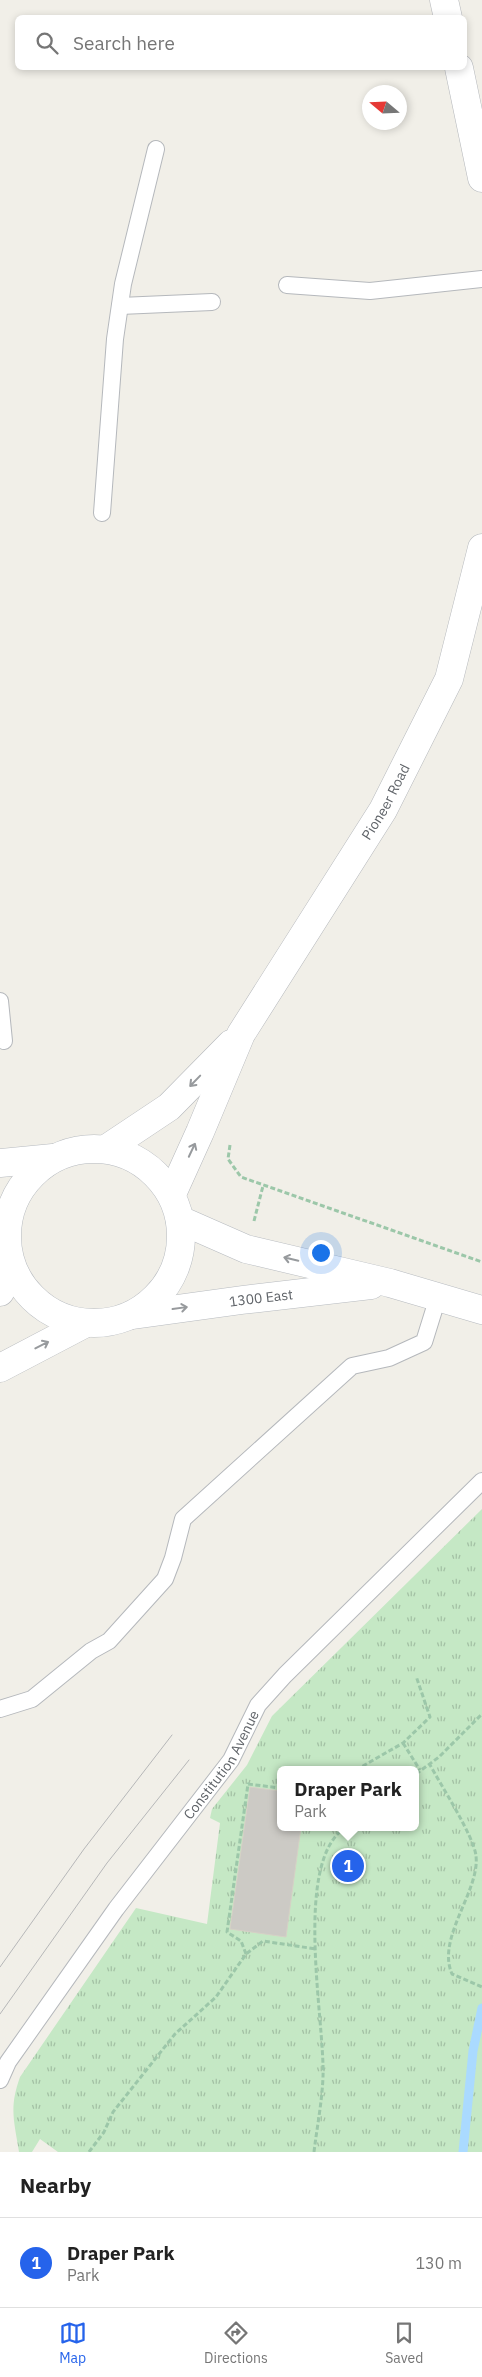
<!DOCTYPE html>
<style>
:root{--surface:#fff;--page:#f6f6f6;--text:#222;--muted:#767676;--line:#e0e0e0;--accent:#2563eb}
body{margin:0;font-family:"IBM Plex Sans",sans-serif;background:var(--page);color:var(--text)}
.compass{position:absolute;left:362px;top:85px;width:45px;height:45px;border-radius:50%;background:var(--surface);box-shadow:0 2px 8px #0003;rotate:289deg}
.you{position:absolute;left:320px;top:1252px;width:18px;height:18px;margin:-12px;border:4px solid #fff;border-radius:50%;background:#1a73e8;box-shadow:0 0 0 8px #1a73e833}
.badge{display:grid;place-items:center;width:32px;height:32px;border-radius:50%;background:var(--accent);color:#fff;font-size:16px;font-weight:700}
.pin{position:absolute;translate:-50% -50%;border:2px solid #fff;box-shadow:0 1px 5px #0006}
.popup{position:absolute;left:277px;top:1766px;width:142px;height:65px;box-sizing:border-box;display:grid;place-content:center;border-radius:8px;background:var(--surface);filter:drop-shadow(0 1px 4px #0005);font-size:16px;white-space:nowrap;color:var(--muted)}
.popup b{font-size:19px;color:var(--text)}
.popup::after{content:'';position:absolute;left:50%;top:100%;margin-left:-10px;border:10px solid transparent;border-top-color:var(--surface)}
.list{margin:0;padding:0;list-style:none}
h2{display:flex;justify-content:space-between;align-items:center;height:65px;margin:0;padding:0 20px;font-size:21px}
h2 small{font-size:16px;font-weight:400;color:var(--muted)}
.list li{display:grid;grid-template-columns:32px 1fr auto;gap:15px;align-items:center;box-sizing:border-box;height:90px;padding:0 20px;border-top:1px solid var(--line)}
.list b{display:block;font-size:19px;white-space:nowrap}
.list p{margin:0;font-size:16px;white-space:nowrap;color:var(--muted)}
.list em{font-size:16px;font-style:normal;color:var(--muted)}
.icon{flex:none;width:28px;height:28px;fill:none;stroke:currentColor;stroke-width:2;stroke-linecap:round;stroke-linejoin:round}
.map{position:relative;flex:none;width:482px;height:2152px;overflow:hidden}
.search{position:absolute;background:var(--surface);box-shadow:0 2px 8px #0003;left:15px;right:15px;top:15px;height:55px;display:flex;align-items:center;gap:12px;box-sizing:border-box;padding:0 18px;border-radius:8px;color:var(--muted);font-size:19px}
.sheet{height:155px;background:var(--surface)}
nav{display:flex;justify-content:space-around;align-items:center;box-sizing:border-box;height:70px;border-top:1px solid var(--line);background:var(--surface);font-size:14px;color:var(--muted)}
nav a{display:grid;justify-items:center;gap:2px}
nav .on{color:var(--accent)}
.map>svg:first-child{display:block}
</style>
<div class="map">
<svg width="482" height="2152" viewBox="0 0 482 2152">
<defs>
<pattern id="park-tufts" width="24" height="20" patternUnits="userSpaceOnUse" patternTransform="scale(1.25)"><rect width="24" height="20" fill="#c5e8c5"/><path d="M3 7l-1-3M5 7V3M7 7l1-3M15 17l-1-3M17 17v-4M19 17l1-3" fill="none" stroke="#a3c0a4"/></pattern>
</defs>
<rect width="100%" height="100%" fill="#f1efe8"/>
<path fill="url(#park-tufts)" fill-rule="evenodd" d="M482 1509V2152H58L40 2139 32 2152H19C14 2120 9 2108 20 2077L136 1908 207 1924 220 1823 210 1818 212 1809 247 1765 272 1716ZM280 1770H416V1827H280Z"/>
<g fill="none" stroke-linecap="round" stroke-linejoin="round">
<path stroke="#aadaff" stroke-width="9" d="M463 2152 473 2051 482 2008"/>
</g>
<path fill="#cccac5" stroke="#d6d1c6" d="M250 1787 280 1791V1827H301L286 1937 230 1929Z"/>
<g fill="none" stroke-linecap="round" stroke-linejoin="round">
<defs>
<g id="service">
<path d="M287 285 370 291 482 279"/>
<path d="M120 306 212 302"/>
<path d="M102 513 115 339 123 284 156 149"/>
<path d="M0 1001 4 1041 0 1039"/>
<path d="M0 1709 32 1699 91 1651 109 1641 165 1579 173 1558 183 1519 352 1366 389 1358 424 1342 438 1297"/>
<path id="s1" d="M0 2080 8 2062 116 1909 231 1760 258 1705 285 1675 482 1481"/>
</g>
<g id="tertiary">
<path d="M444 0 448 18"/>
<path d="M459 68 482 178"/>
<path d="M106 1149 169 1107 231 1044"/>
<path id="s2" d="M172 1194 200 1132 241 1034 383 810 449 679 482 548"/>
<path d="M0 1292 13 1270"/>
<path d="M0 1368 84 1324"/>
</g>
<g id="secondary">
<circle cx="94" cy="1236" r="87"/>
<path d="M0 1163 53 1158"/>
<path d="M180 1220 246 1249 390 1283 482 1310"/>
<path id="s3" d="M133 1315 242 1300 371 1285"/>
</g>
</defs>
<use href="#service" stroke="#b5b8bc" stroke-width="18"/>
<use href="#tertiary" stroke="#b5b8bc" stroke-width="29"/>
<use href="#secondary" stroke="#b6babf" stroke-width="29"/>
<path stroke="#9cc7a9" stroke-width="3" stroke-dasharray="5 2.5" stroke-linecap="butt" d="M230 1145 228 1159 241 1177 482 1262
M254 1221 263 1186
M403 1743 420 1770
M429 1763C440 1784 474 1836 476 1856 480 1891 436 1938 452 1974L482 1987
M356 1770 403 1743 430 1717 416 1676
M416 1774 439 1757 482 1714
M246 1954 241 1941 227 1932 248 1784 280 1788
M89 2152 104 2132 113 2112 175 2034 216 1997 246 1954 263 1941 316 1949
M314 2152C317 2127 322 2102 323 2077 325 2020 292 1861 346 1827"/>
<use href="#service" stroke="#fff" stroke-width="16"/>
<use href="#tertiary" stroke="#fff" stroke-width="28"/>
<use href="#secondary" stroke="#fff" stroke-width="28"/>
<path stroke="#b6b7b8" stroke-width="1" d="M0 1967 84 1849 172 1735
M0 2014 107 1863 189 1760"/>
</g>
<defs><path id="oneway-shaft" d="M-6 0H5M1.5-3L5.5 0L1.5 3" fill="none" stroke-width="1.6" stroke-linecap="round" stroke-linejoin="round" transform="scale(1.25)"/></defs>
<g stroke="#979a9d">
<use href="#oneway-shaft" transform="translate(195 1081) rotate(134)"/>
<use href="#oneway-shaft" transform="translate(192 1150) rotate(-65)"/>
<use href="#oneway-shaft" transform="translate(291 1259) rotate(-167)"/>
<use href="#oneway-shaft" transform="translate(180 1308) rotate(-8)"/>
<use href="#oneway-shaft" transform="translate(42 1345) rotate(-27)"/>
</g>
<g text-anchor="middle" stroke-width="4.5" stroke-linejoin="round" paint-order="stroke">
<g font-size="14" fill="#5f6368" stroke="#fff">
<text dy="5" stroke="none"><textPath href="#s2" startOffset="448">Pioneer Road</textPath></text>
<text dy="5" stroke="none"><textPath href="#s3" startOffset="129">1300 East</textPath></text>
<text dy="5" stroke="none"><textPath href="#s1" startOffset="386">Constitution Avenue</textPath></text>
</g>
</g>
</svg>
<svg class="compass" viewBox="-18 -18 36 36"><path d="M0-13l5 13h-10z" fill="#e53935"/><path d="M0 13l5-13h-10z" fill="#767676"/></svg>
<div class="you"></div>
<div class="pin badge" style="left:348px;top:1866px">1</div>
<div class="popup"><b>Draper Park</b>Park</div>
<div class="search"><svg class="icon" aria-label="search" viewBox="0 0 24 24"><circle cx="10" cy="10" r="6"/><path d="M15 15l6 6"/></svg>Search here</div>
</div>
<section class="sheet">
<h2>Nearby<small></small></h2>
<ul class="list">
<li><span class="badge">1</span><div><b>Draper Park</b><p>Park</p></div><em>130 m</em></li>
</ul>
</section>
<nav>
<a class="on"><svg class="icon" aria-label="map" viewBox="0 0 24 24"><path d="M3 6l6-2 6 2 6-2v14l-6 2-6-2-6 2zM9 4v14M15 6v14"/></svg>Map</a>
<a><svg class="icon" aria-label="directions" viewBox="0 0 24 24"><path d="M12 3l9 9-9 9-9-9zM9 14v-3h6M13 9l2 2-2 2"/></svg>Directions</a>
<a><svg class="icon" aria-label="saved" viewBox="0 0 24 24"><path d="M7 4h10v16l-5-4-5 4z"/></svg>Saved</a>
</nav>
